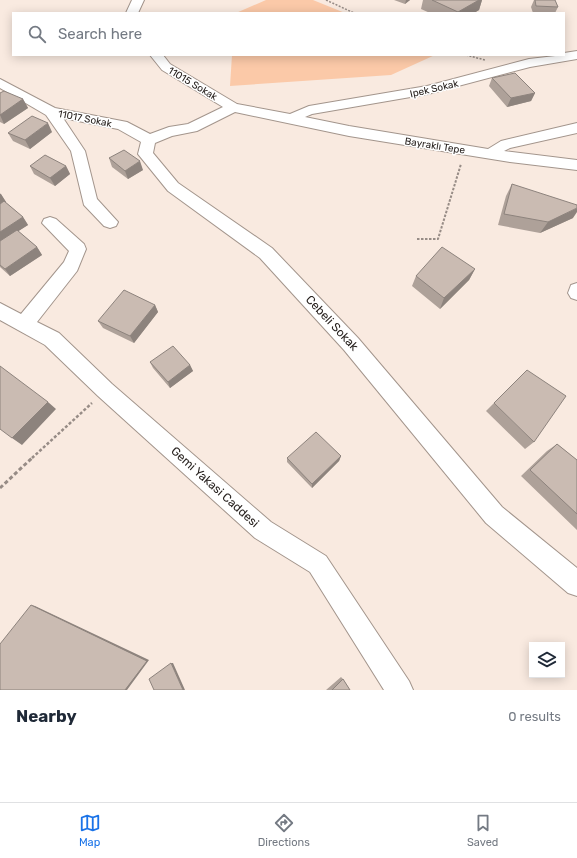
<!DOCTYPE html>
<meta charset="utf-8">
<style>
:root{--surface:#fff;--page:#f6f6f7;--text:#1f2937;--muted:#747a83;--line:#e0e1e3;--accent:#1a73e8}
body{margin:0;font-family:Rubik,sans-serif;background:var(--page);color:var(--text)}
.controls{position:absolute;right:12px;bottom:12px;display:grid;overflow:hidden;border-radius:0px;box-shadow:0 2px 10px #0003}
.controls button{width:36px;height:36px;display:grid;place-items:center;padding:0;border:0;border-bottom:1px solid var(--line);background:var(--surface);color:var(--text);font:20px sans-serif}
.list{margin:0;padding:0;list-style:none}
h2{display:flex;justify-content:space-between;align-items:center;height:52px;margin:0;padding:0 16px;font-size:17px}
h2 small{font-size:13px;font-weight:400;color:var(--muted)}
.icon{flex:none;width:22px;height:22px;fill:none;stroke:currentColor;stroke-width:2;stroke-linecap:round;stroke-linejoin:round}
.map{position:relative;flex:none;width:577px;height:690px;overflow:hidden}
.search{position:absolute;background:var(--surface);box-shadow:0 2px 10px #0003;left:12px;right:12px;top:12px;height:44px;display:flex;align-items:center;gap:10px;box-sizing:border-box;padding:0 14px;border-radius:0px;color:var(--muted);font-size:15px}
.sheet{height:112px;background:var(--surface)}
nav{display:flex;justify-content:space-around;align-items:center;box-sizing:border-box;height:56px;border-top:1px solid var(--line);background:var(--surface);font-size:11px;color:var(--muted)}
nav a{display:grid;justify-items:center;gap:2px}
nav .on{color:var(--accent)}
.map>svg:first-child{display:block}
</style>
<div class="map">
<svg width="577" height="690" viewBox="0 0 577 690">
<rect width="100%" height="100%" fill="#f9eae0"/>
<path fill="#fbc9a8" d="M266 0H313L345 13H236Z
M232 55H435L391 75 230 86Z"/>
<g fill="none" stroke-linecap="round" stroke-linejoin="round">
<defs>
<path id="minor" d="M132 0H144L138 13H126Z
M577 51V59L530 67 428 94 312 114 305 117 349 126 488 149 501 141 577 123V133L510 148 504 151 577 160V170L510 162 349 136 235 112 197 131 172 136 155 143 153 153 178 183 272 248 358 338 502 507 577 568V596L568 593 486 523 344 350 260 258 168 191 138 154 141 142 118 129 63 118 85 151 97 199 118 222 116 226 110 228 104 226 84 205 71 151 46 115 0 88V79L55 108 127 122 150 134 169 127 188 124 223 107 162 70 150 55H163L170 64 237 104 290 114 309 106 427 86 529 59 564 55V53Z
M50 217 56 219 84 244 86 249 77 271 37 322 59 333 112 384 271 522 326 556 409 681 413 690H384L310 572 255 538 98 396 45 345 0 320V303L21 314 64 262 69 251 42 223 44 219Z
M577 283V300L571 298 568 293 571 285Z"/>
</defs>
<use href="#minor" stroke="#a3958c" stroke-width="2"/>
<path stroke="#978c86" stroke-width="1.5" stroke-dasharray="2 1.5" stroke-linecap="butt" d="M326 0 354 13
M466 55 485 60"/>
<path stroke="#978c86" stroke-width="2" stroke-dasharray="2.5 1.5" stroke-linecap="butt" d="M417 239H438L461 164"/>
<path stroke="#978c86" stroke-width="2.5" stroke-dasharray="3 2" stroke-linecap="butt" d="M32 458 92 403"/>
<path stroke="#978c86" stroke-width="3" stroke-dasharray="4 2.5" stroke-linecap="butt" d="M0 488 33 457"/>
<use href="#minor" fill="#fff" fill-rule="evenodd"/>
</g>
<path fill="#aea199" d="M394 0H410L405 4Z
M423 0H482L479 10 474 13H430L421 9Z
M534 0H555L558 7 555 13H533L531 7Z
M492 78 535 93 531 101 507 107 489 86Z
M0 93 23 99 28 108 4 124 0 122Z
M52 132 30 149 13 141 8 133Z
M109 158 143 170 128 179 112 167Z
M30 166H66L70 174 55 186 34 174Z
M512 184 573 218 540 233 498 225 506 196Z
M0 193 6 202H5L23 217 28 225 18 231 37 247 42 255 10 276 0 267Z
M475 269 469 280 440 309 412 286 416 276Z
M155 305 158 312 134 343 103 328 98 321Z
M150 362 190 365 193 371 170 388 153 368Z
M494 403 534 442 525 449 486 411Z
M557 444 577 460V530L521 476 547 451Z
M341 456 339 461 312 488 287 462V458Z
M341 677 343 679 350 690H326Z"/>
<path fill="#8d837d" d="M406 0H410L405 4Z
M479 0H482L479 10 474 13H458V12Z
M535 93 531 101 507 107 511 98Z
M23 99 28 108 4 124 0 115Z
M48 123 52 132 30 149 25 140Z
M140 161 143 170 128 179 125 171Z
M66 166 70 174 55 186 50 178Z
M0 194H1L6 202 0 206Z
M577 208V212L573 218 540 233 548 222Z
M23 217 28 225 0 243V232Z
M37 247 42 255 10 276 5 269Z
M475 269 469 280 440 309 444 298Z
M155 305 158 312 134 343 130 336Z
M190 365 193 371 170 388 168 382Z
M48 402 56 409 22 445 12 438Z
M341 456 339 461 312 488V484Z
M31 605 35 606 149 660 127 690H125Z
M171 663H173L185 690H183Z"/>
<path fill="#cabbb2" stroke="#8d837d" d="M432 0H479L458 12Z
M535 0H555L558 7 536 6Z
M515 73 535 93 511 98 492 78Z
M4 91 23 99 0 115V93Z
M32 116 48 123 25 140 8 133Z
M124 150 140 161 125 171 109 158Z
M45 155 66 166 50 178 30 166Z
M512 184 577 205V208L548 222 504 214Z
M4 201 23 217 0 232V204Z
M17 230 37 247 5 269 0 265V241Z
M442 247 475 269 444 298 416 276Z
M124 290 155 305 130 336 98 321Z
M173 346 190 365 168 382 150 362Z
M0 366 48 402 12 438 0 429Z
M527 370 566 396 534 442 494 403Z
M316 432 341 456 312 484 287 458Z
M557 444 577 460V514L530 470Z
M31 605 147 661 125 690H0V644Z
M171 663 183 690H154L149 679Z
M343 679 350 690H332Z"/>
<g text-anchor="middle" stroke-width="3" stroke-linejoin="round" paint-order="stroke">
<g font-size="10" fill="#292320" stroke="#fff">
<text transform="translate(193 83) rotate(31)" y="4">11015 Sokak</text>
<text transform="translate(434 88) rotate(-13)" y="4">Ipek Sokak</text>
<text transform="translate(85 118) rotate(11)" y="4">11017 Sokak</text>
<text transform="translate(435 145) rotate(9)" y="4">Bayraklı Tepe</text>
</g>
<g font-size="12" fill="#292320" stroke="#fff">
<text transform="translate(332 323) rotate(47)" y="4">Cebeli Sokak</text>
<text transform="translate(215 487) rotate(42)" y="4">Gemi Yakasi Caddesi</text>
</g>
</g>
</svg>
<div class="controls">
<button><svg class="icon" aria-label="layers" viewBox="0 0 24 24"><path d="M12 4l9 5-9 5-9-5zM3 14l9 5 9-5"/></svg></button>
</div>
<div class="search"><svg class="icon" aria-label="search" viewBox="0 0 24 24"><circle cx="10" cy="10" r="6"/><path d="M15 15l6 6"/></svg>Search here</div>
</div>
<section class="sheet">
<h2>Nearby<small>0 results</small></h2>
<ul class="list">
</ul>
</section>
<nav>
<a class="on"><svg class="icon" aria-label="map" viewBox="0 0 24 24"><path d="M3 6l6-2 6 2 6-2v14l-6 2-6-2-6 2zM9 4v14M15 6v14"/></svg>Map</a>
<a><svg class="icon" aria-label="directions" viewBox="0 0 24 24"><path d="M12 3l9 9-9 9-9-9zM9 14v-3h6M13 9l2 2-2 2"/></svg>Directions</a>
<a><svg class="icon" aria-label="saved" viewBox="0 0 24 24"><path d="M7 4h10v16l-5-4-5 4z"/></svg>Saved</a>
</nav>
